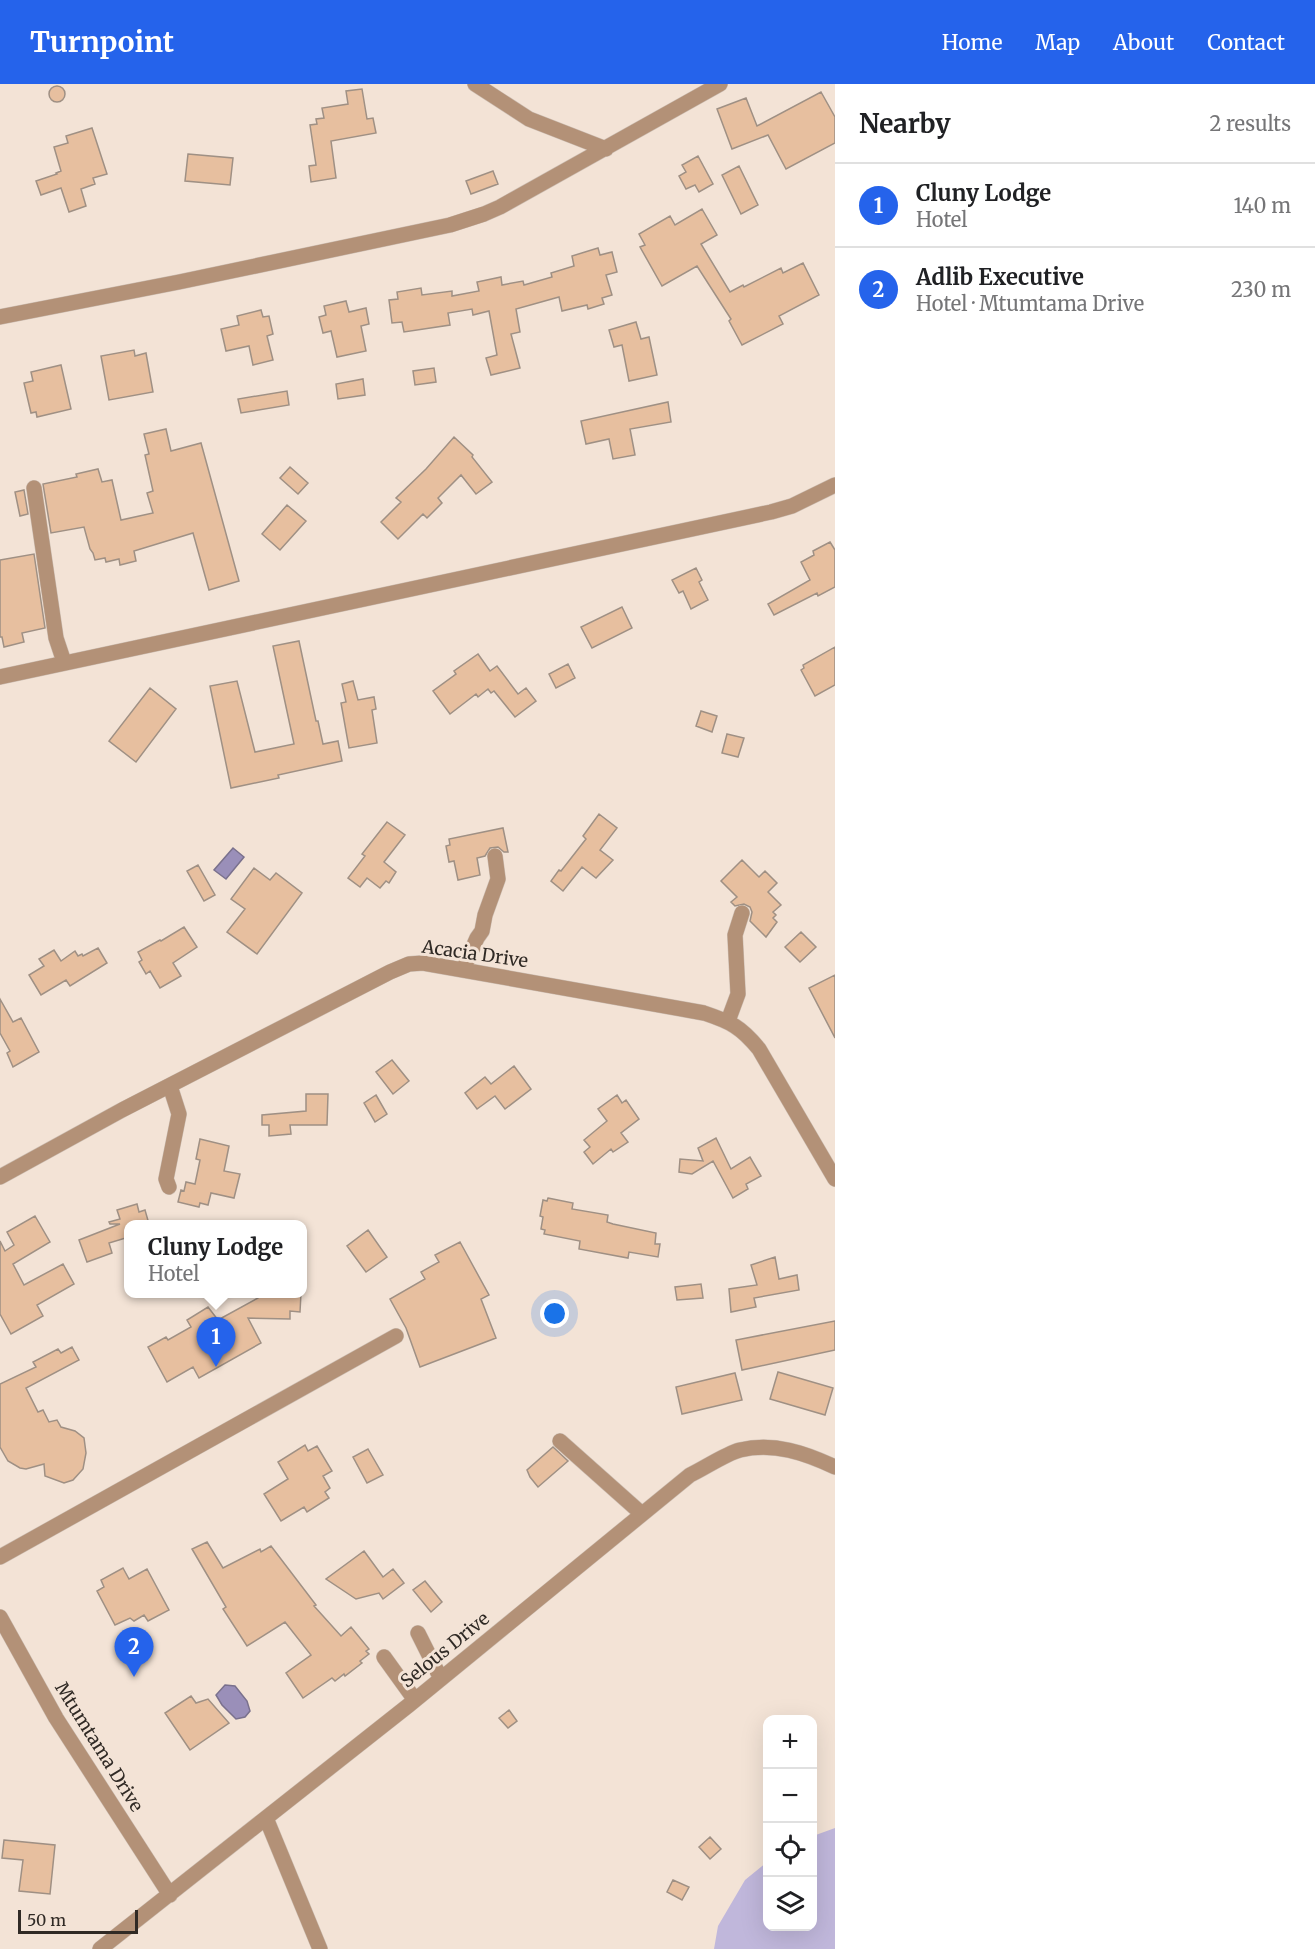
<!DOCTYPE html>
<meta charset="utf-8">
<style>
:root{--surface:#fff;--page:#f6f6f6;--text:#202124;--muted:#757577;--line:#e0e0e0;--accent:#2563eb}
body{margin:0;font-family:Merriweather,serif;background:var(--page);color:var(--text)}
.controls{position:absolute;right:18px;bottom:18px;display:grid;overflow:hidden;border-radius:12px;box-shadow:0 6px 24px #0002}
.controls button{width:54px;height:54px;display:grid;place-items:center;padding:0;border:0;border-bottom:2px solid var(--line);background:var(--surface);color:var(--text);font:30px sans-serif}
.scale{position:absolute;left:18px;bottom:15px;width:120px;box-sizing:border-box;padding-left:6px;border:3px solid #302a25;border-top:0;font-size:16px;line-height:21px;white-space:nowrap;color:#302a25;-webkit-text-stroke:4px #f3e3d6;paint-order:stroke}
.you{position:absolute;left:555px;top:1230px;width:21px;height:21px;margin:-15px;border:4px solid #fff;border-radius:50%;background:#1a73e8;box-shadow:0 0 0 9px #1a73e833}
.badge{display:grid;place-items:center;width:39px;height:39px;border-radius:50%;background:var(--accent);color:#fff;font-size:20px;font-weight:700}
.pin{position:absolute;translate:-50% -50px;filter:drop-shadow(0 2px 3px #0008)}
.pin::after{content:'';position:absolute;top:32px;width:21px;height:18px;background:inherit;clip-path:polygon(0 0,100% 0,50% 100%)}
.popup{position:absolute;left:124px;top:1136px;width:183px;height:78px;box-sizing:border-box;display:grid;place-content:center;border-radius:12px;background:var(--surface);filter:drop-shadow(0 2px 4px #0005);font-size:20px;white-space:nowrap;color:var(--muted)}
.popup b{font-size:22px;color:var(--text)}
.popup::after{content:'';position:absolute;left:50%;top:100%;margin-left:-12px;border:12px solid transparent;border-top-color:var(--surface)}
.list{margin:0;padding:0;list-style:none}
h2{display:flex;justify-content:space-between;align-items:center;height:78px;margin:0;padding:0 24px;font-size:26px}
h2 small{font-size:20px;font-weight:400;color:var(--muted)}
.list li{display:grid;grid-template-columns:39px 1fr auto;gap:18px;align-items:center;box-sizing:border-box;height:84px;padding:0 24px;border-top:2px solid var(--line)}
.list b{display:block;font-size:22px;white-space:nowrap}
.list p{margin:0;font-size:20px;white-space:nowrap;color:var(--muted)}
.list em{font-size:20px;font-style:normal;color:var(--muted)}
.icon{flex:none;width:33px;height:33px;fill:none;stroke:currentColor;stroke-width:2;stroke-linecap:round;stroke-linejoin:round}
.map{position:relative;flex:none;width:835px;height:1865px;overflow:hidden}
header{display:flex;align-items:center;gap:36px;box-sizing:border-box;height:84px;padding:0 30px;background:var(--accent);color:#fff}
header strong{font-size:28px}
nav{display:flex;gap:33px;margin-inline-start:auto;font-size:21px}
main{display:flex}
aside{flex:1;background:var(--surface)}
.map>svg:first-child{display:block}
</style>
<header>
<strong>Turnpoint</strong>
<nav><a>Home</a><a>Map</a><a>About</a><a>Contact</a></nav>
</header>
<main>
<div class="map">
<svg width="835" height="1865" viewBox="0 0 835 1865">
<rect width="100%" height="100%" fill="#f3e3d6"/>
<path fill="#c0b7db" d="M835 1744V1865H714L718 1842 745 1796 767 1778 768 1842H812L813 1752Z"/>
<path fill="#9a8fb9" stroke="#7a718d" stroke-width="1.5" d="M233 764 244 773 226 795 214 786Z
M225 1601 235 1602 247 1617 250 1627 245 1633 236 1635 222 1621 216 1611Z"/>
<path fill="#e7bf9f" stroke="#9f9084" stroke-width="1.5" d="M49 10a8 8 0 1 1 16 0a8 8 0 1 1-16 0Z
M362 5 367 35 373 34 376 49 331 57 336 94 311 98 309 82 316 81 310 41 317 40 316 35 324 34 322 24 348 20 346 7Z
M821 8 835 33V59L786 85 768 51 732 65 717 25 746 14 757 42Z
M92 44 107 90 93 94 95 100 81 105 86 122 69 128 61 104 41 111 36 97 57 90 56 89 61 87 54 63 68 59 66 52Z
M188 70 233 74 230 101 185 97Z
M698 72 713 100 699 108 695 101 686 105 679 92 686 88 682 81Z
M739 82 758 121 741 130 722 91Z
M493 87 498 100 471 110 466 97Z
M702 125 717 151 701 160 730 208 743 201 744 203 781 184 783 189 803 179 819 211 779 232 783 240 742 261 729 237 731 235 697 182 662 202 640 163 645 161 639 150 670 132 675 141Z
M598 164 600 171 612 168 617 188 606 191 612 211 602 214 604 220 588 225 587 221 562 227 559 213 516 225 520 248 511 250 520 284 491 291 486 274 497 271 489 227 473 231 472 225 448 229 450 241 404 248 402 238 392 239 389 216 398 215 397 208 421 204 422 211 452 207V212L479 207 477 198 501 193 502 201 523 197 524 201 552 193 551 189 574 182 572 172Z
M346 217 349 228 366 224 369 240 361 242 366 267 337 273 331 247 323 249 319 233 326 231 324 222Z
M261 226 263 233 269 232 273 250 267 252 273 276 253 281 249 262 226 267 221 245 239 241 237 232Z
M636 238 641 255 649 253 657 291 629 297 622 261 614 263 609 246Z
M134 266 135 272 146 269 153 308 109 316 101 272Z
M61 281 71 325 37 333 36 328 31 329 24 299 33 297 31 288Z
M434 284 436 298 415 301 413 287Z
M363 295 365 311 338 315 336 300Z
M287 307 289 321 241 329 238 315Z
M668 318 671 338 630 345 635 371 613 375 609 355 586 360 581 337Z
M166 345 171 367 201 359 239 497 209 506 193 449 134 467 136 477 120 481 119 475 106 478 105 474 95 476 93 469 90 465 84 443 51 449 43 400 77 393 76 390 98 385 102 398 112 396 121 436 153 429 147 409 153 407 145 371 149 370 144 350Z
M454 353 473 371 472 373 492 398 476 410 461 391 438 414 442 419 427 434 423 430 398 455 381 438 401 418 396 414 426 385Z
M290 383 308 399 298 410 280 394Z
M24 406 28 430 20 432 15 408Z
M287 421 306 437 280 466 262 450Z
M830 458 835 466V503L818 512 817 509 774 531 768 520 810 496 801 478 814 471 813 467Z
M34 470 45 544 22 549 24 558 4 563 2 553H0V476Z
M696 484 702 496 699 498 708 516 691 525 683 507 679 509 672 496Z
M622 523 632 544 592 564 581 543Z
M299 557 316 637H318L323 660 338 657 342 677 278 691 279 694 231 704 210 602 237 597 255 668 294 660 273 562Z
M835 563V601L815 612 801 586 804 584 803 581Z
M478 570 490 587 497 582 518 610 526 604 536 617 515 633 494 607 491 609 488 605 478 613 476 610 450 630 433 607 456 590 454 587Z
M568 580 575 594 556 604 549 590Z
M353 597 358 616 374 613 376 625 372 626 377 659 349 664 341 619 346 618 342 600Z
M150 604 176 625 136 678 109 657Z
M701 627 717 632 712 648 696 642Z
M727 650 744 654 738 673 722 669Z
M599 730 617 744 600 766 613 776 596 794 582 783 563 807 551 797 559 786 561 787 586 755 583 752Z
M387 738 405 751 384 778 396 788 389 799 386 797 380 804 367 794 360 803 348 794 365 772 362 770Z
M503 744 508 768H504L498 763 490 764 485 772 477 774 480 791 458 796 454 777 449 778 446 762 450 761 449 755Z
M742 776 759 793 765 787 777 799 768 808 781 821 773 828 776 831 773 834 777 838 766 853 750 837 752 828 750 823 744 820 735 822 731 818 737 813 721 797Z
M198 781 215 811 204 817 187 787Z
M254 784 270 796 276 789 302 809 257 870 227 848 245 825 231 815Z
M184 843 197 863 173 879 181 892 160 904 150 887 146 890 139 878 142 876 138 868 160 856 161 857Z
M801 848 816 863 800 878 785 863Z
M98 864 107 879 70 902 66 896 41 911 29 891 44 882 39 875 54 866 61 877 75 867 78 872 82 870 83 872Z
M835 891V954L809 904Z
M0 915 13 938 21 934 39 968 13 983 7 969 10 967 0 949Z
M392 976 409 997 393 1010 376 988Z
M514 982 531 1005 505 1025 495 1012 477 1025 465 1009 485 993 491 1000Z
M306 1010H328L327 1041H290L291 1050 269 1052V1041H262V1031L306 1027Z
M376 1011 387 1030 375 1038 364 1019Z
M617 1011 622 1019 626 1016 639 1035 621 1049 628 1058 613 1068 611 1065 593 1080 584 1068 590 1063 584 1056 607 1037 598 1025Z
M716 1054 731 1085 750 1073 761 1092 746 1100 748 1105 733 1114 713 1077 692 1090 679 1088 680 1075 703 1077 698 1064Z
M200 1055 229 1062 224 1087 240 1090 234 1114 211 1109 208 1121 200 1119 199 1123 178 1118 181 1106 184 1107 186 1098 195 1100 200 1076 196 1075Z
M548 1114 573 1119 572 1125 608 1131 607 1138 613 1140 656 1149 655 1160H660L658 1173 629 1168 628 1174 579 1165 580 1157 544 1150 545 1146 541 1145 543 1133 540 1132 543 1116 547 1117Z
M137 1120 139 1128 145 1126 149 1140H129V1153L109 1159 112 1169 87 1178 79 1156 120 1140H110L109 1138 120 1135 117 1126Z
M35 1132 50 1158 13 1180 24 1201 63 1180 74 1200 37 1221 43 1232 11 1250 0 1230V1157L5 1167 14 1161 7 1148Z
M368 1146 387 1173 366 1188 347 1162Z
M460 1158 489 1211 481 1215 496 1254 420 1283 406 1244 390 1215 425 1195 421 1188 439 1178 435 1171Z
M775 1173 779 1195 797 1191 799 1206 754 1214 756 1223 731 1228 729 1205 757 1201 751 1181Z
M701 1200 703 1214 677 1216 675 1203Z
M258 1209H301L300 1228 290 1227V1235L248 1234 261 1259 199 1294 193 1283 167 1298 148 1263 166 1253 168 1256 191 1243 187 1236 208 1223 218 1236 258 1214Z
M835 1237V1266L742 1286 736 1256Z
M72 1263 79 1276 26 1304 38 1328 43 1326 49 1338 57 1336 61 1343 75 1347 84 1354 86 1369 83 1385 73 1396 64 1399 45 1392 44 1380 26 1385 20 1384 8 1377 0 1363V1300L36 1283 33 1278 58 1265 61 1269Z
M778 1288 833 1304 825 1331 770 1315Z
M735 1289 742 1316 682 1330 676 1303Z
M305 1361 308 1367 317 1362 332 1387 323 1392 330 1404 325 1408 329 1414 307 1428 304 1423 281 1437 264 1410 288 1395 278 1378Z
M553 1363 568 1377 538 1403 530 1393 527 1386Z
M368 1365 383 1391 367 1399 353 1373Z
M207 1458 223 1484 260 1465 261 1468 271 1462 316 1521 314 1522 341 1552 351 1543 369 1565 366 1567 369 1570 360 1577 362 1579 345 1592 344 1590 335 1597 332 1594 303 1614 286 1589 311 1571 285 1538 247 1562 223 1525 226 1523 192 1465Z
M364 1467 383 1493 393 1485 404 1499 383 1515 379 1509 356 1515 326 1495Z
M123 1484 129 1495 147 1485 169 1526 148 1537 144 1531 134 1537 130 1534 115 1541 97 1507 104 1503 101 1496Z
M425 1497 442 1518 431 1528 413 1506Z
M191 1612 196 1619 208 1615 229 1639 190 1666 165 1629Z
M509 1626 517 1637 508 1644 499 1634Z
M710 1753 721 1765 710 1775 699 1763Z
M4 1756 55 1761 50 1810 19 1807 23 1776 2 1774Z
M673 1796 689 1803 682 1816 667 1808Z"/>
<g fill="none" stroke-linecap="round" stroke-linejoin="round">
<defs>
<path id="minor" d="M475 0 529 35 606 65
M0 233 179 198 450 141 484 130 500 123 720 0
M34 404 56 554 64 578
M0 593 771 428 792 422 835 401
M463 886 477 854 482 847 485 831 498 795 495 772
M728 937 738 910 735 851 742 829
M0 1093 122 1026 390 888 409 880 423 879 704 929C731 938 741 943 759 965L835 1095
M169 1103 166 1095 179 1030 170 1002
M560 1357 642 1430
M0 1473 396 1252
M0 1533 56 1634 170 1811
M418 1549 441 1595
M384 1573 415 1616
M266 1734 320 1865
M100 1865 409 1621 690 1391C705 1384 725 1370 740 1366 774 1358 805 1369 835 1383"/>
</defs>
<use href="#minor" stroke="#ccbeb3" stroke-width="16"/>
<use href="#minor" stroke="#b39177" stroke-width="15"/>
</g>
<g text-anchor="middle" stroke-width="6" stroke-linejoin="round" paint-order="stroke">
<g font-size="18" fill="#302a25" stroke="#f3e3d6">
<text transform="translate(475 870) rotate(8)" y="6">Acacia Drive</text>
<text transform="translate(445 1566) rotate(-39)" y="6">Selous Drive</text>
<text transform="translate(99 1663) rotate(58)" y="6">Mtumtama Drive</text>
</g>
</g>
</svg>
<div class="controls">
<button>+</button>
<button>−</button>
<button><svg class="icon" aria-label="locate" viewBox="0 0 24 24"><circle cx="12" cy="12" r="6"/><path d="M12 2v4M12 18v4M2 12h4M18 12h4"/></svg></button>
<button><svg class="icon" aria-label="layers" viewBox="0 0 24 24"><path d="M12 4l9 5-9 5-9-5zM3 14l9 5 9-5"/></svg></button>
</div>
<div class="scale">50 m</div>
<div class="you"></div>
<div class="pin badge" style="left:216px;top:1283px">1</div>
<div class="popup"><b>Cluny Lodge</b>Hotel</div>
<div class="pin badge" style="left:134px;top:1593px">2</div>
</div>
<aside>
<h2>Nearby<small>2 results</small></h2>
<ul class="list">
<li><span class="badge">1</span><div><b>Cluny Lodge</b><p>Hotel</p></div><em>140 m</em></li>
<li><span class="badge">2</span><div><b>Adlib Executive</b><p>Hotel · Mtumtama Drive</p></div><em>230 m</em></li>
</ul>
</aside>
</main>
